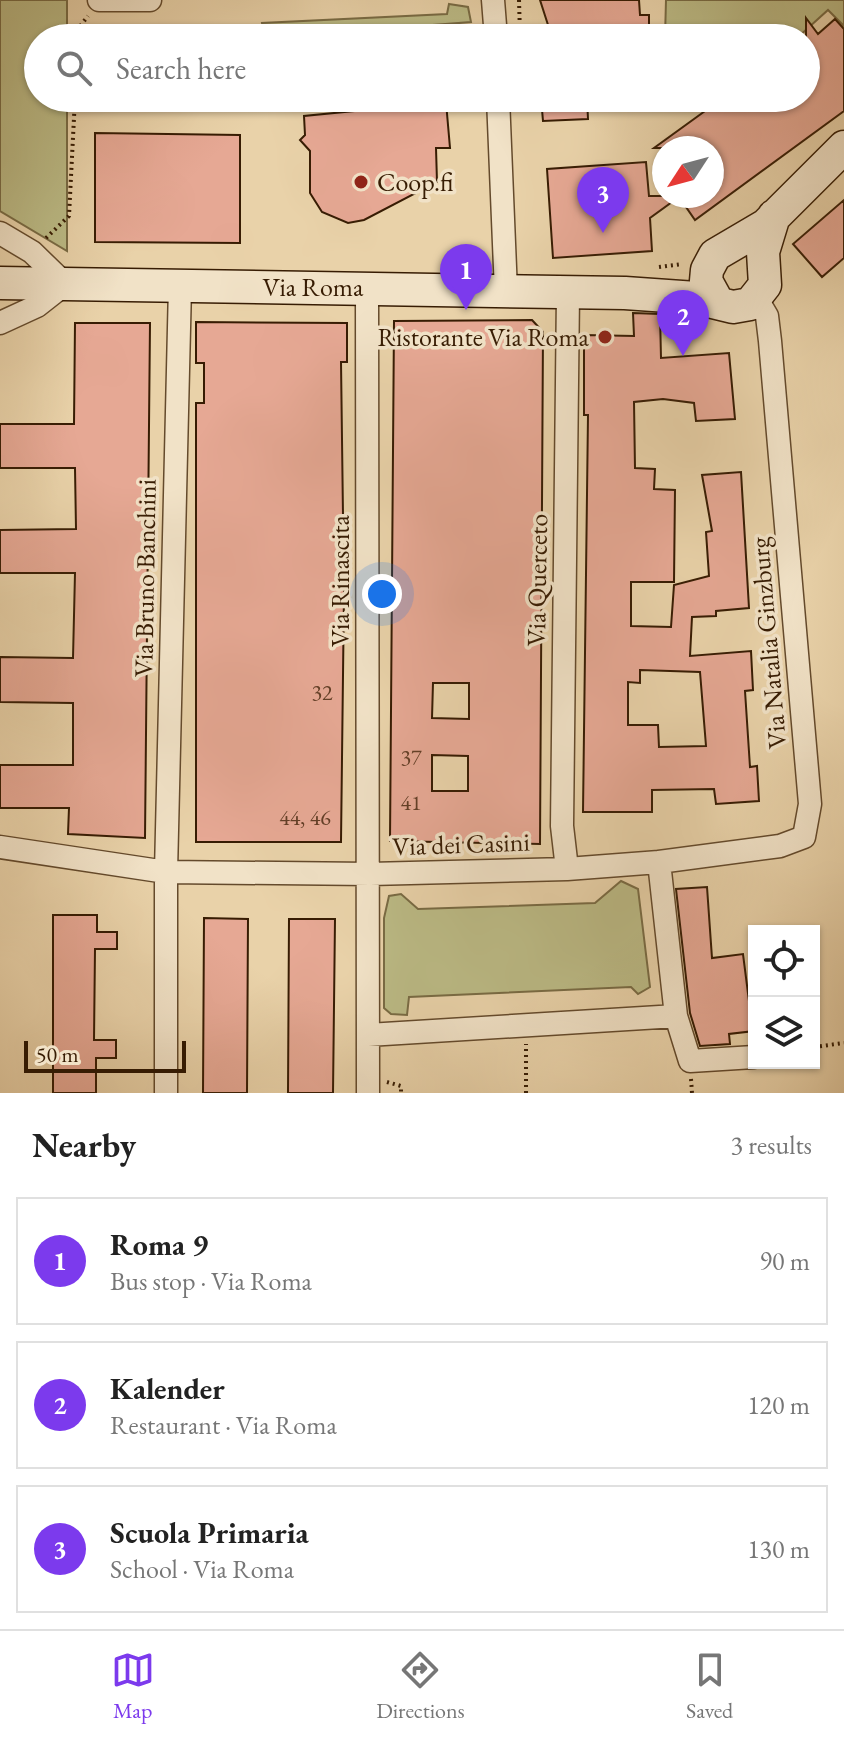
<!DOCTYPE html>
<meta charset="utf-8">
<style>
:root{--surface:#fff;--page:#f6f6f6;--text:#222;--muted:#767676;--line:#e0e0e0;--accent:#7c3aed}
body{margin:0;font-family:"EB Garamond",serif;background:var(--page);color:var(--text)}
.controls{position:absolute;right:24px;bottom:24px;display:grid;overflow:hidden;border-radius:0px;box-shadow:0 2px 6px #0004}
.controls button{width:72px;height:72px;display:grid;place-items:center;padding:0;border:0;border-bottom:2px solid var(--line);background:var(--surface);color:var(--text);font:40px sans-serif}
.compass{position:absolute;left:652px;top:136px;width:72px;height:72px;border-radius:50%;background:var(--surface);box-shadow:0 2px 6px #0004;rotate:234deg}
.scale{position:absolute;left:24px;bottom:20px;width:162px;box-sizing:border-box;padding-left:8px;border:4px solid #371c03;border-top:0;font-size:22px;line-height:28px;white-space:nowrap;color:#371c03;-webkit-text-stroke:6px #f1e2c7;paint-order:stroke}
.you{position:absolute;left:382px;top:594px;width:28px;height:28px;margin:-20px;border:6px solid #fff;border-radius:50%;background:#1a73e8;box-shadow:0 0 0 12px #1a73e833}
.badge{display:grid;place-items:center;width:52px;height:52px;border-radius:50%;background:var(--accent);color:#fff;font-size:26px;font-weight:700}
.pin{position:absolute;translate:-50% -66px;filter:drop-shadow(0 2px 4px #0008)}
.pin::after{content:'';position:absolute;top:42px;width:28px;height:24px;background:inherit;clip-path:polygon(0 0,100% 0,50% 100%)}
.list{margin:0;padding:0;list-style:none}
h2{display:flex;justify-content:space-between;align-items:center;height:104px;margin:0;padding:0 32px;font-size:34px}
h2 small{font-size:26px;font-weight:400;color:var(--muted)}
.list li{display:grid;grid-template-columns:52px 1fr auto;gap:24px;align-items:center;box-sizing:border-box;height:128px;margin:0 16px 16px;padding:0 16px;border:2px solid var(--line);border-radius:0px}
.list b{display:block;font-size:30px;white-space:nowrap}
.list p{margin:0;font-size:26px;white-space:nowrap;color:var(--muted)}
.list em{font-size:26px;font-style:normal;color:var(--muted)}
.icon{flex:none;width:44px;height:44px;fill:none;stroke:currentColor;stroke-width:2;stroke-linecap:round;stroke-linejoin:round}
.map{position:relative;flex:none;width:844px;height:1093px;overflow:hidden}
.search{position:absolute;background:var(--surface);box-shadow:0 2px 6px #0004;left:24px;right:24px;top:24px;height:88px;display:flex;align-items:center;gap:20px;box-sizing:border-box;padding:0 28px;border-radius:44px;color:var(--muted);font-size:30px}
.sheet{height:536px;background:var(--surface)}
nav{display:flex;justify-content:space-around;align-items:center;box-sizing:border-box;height:112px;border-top:2px solid var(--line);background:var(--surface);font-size:22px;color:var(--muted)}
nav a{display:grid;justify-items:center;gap:4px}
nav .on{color:var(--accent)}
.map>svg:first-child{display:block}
</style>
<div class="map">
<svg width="844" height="1093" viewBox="0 0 844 1093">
<rect width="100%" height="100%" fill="#e9d2a9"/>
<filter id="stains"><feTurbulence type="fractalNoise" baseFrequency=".0025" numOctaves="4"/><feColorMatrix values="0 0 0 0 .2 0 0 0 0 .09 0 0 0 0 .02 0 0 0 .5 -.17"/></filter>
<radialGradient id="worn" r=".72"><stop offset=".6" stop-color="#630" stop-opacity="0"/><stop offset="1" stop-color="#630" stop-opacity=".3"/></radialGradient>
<path fill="#bbba85" stroke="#796b44" stroke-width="2" d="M0 0H67V38H38V98H67V251L0 211Z
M666 0H844V26L828 10 797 38H665Z
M449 4 468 7 471 22 265 38 262 23 447 14Z
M621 881 638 889 650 987 638 994 631 987 409 997 407 1015 391 1014 384 1008V918L389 896 401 894 418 909 595 903Z"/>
<path fill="#e6a894" stroke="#371c03" stroke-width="2" fill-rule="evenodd" d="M540 0H639L640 15H649V38H547L549 28Z
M806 18 818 34 835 19 844 29V111L695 220 679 197 650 218 652 251 553 258 547 169 646 162 649 196H712V148H654L723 98H806Z
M541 98H587L588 119 543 121Z
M446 102 450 148H436L437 182 364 220 348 223 322 212 310 193V151L300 140 305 135 304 116Z
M95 133 240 135V243L95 242Z
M844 200V258L822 277 793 244Z
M633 313 660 314 661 358 729 353 735 419 696 421 694 403 663 399 634 402 635 468 655 469 654 489 675 490 674 582H631V626L671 627 674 585 709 576 706 532 712 531 702 475 741 472 749 608 716 611V616L692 617 690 656 751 651 753 690 745 691 750 767 757 766 759 801 716 804 714 789 652 790V812H583L588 415H584V335L634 336ZM640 670 700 672 706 746 659 747 658 725H628V682L640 683Z
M532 320 543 332 540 844 390 841 394 321ZM433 683H469V719L432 718ZM432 755 468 756V791H432Z
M196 322 347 323V362H341L344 592 341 842H196V403H204V363H196Z
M75 323H150L145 838 68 834 69 808H0V765H73V703L0 702V657L73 658 75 573H0V530L76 529 75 468H0V424H74Z
M707 887 712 958 743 954 749 1001 754 1000V1031L729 1034 730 1044 700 1046 690 1013 676 889Z
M53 915H97V932H117V949H95L94 1040H116V1058H96V1093H53Z
M204 918 248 919 247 1093H203Z
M289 919H335L333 1093H288Z"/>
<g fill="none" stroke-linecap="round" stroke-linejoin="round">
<defs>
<path id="street" d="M99 0H150
M493 0 496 38
M498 98 506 292
M0 233 32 252 65 284 37 306 0 323
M367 287 368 1093
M0 847 166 872 370 874 567 869 659 862 676 1016 690 1061 754 1057
M659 862 780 846 804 837 810 804 770 341 767 316 757 299
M567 869 562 826 568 293
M368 1035 676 1016
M166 1093V872L180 286"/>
<path id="secondary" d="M0 283 625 293 696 298 733 307 750 304 765 285 763 252 774 216
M717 301 706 281 707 270 715 255 766 225 844 147"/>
</defs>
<use href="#street" stroke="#644a2c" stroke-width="25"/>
<use href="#secondary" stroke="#371c03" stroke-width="35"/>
<path stroke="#371c03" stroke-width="4" stroke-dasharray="2 4" stroke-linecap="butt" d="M519 0 520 34
M80 38 81 25 88 16
M46 238 69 216 75 98
M659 267 682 264
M814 1047 844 1043
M691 1079 692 1093
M387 1082 401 1086V1093
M526 1093V1044"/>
<use href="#street" stroke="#f1e2c7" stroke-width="22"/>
<use href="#secondary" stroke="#f1e2c7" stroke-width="32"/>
</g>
<g fill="#8f2418" stroke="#f1e2c7" stroke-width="3">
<circle cx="361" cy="182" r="8"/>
<circle cx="605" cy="337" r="8"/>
</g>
<g text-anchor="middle" stroke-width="7" stroke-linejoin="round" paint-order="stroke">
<g font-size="22" fill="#633f27">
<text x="322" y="700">32</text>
<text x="411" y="765">37</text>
<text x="411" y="810">41</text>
<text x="305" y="825">44, 46</text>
</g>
<g font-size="26" fill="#371c03" stroke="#f1e2c7" text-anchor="start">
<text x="377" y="191">Coop.fi</text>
<text x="589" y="346" text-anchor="end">Ristorante Via Roma</text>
</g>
<g font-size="26" fill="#371c03" stroke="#f1e2c7">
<text x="313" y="296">Via Roma</text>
<text transform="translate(145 578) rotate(-89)" y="9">Via Bruno Banchini</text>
<text transform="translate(537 580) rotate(-89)" y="9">Via Querceto</text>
<text transform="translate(340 581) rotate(-90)" y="9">Via Rinascita</text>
<text transform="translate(768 643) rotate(-95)" y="9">Via Natalia Ginzburg</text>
<text transform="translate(461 844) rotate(-2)" y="9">Via dei Casini</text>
</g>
</g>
<rect width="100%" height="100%" filter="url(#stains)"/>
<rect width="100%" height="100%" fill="url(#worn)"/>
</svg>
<div class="controls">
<button><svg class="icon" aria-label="locate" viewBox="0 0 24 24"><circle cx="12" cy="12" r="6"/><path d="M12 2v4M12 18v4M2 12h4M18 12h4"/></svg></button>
<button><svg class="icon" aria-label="layers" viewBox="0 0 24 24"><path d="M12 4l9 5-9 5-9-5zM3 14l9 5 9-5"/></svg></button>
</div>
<svg class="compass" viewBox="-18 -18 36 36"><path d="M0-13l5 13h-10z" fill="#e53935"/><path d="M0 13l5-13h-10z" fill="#767676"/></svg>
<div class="scale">50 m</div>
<div class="you"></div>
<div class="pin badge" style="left:466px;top:310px">1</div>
<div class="pin badge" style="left:683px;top:356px">2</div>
<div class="pin badge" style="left:603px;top:233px">3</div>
<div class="search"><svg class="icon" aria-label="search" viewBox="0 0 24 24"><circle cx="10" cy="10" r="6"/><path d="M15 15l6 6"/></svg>Search here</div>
</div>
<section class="sheet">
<h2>Nearby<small>3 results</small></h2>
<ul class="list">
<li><span class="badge">1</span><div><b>Roma 9</b><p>Bus stop · Via Roma</p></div><em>90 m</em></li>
<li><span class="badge">2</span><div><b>Kalender</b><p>Restaurant · Via Roma</p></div><em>120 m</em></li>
<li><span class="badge">3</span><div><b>Scuola Primaria</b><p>School · Via Roma</p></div><em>130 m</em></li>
</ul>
</section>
<nav>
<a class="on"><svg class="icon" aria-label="map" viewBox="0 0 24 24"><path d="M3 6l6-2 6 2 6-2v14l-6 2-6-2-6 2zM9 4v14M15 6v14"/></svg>Map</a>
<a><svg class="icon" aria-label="directions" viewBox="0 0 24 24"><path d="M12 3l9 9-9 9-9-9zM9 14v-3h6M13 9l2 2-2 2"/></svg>Directions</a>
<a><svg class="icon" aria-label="saved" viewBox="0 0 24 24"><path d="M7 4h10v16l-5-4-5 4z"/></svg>Saved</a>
</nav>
